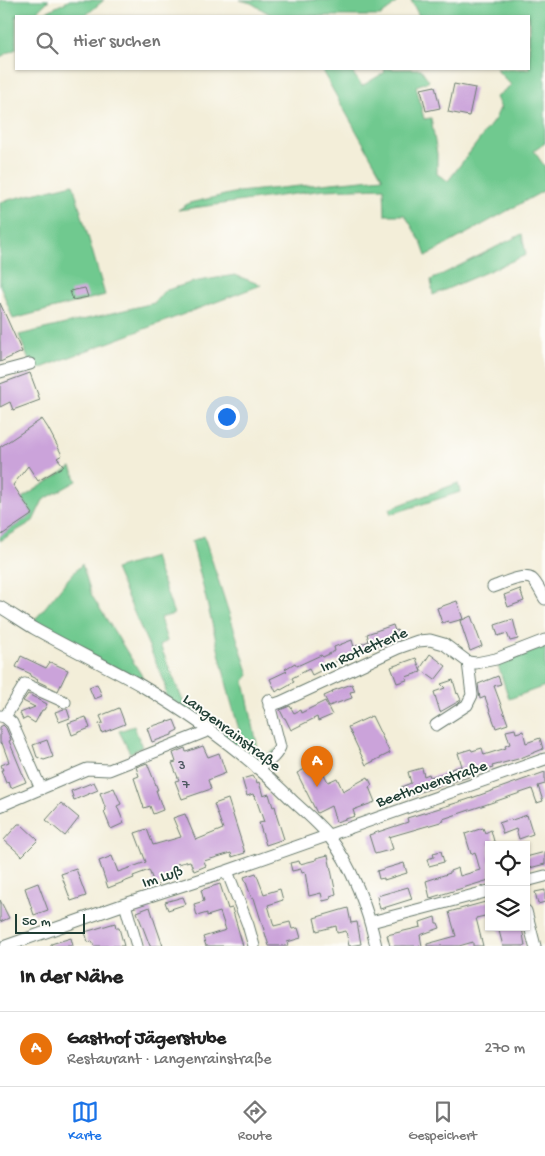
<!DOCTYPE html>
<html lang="de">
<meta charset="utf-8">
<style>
:root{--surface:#fff;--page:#f6f6f6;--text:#222;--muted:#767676;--line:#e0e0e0;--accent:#1a73e8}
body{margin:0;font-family:"Gochi Hand",sans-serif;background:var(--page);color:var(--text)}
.controls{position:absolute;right:15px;bottom:15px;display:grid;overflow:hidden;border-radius:0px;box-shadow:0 1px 4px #0004}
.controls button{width:45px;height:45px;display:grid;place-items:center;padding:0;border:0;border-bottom:1px solid var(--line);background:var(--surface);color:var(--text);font:25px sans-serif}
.scale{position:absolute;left:15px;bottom:12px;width:70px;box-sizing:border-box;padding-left:5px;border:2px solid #1f3d34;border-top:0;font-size:14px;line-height:18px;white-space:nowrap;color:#1f3d34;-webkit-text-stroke:4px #fdfcf7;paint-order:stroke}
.you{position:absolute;left:226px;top:416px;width:18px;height:18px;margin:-12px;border:4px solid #fff;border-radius:50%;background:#1a73e8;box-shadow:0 0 0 8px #1a73e833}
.badge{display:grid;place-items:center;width:32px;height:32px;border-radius:50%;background:var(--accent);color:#fff;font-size:16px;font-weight:700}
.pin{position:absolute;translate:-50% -41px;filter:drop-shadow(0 1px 2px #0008)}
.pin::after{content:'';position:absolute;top:26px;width:18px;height:15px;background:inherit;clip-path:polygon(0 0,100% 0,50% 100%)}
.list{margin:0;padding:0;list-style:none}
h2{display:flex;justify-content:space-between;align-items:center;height:65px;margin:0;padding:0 20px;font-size:21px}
h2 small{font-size:16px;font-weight:400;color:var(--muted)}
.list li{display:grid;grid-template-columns:32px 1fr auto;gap:15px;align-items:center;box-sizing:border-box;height:75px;padding:0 20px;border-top:1px solid var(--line)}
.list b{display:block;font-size:19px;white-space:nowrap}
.list p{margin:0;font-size:16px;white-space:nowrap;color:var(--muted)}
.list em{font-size:16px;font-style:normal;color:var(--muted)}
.icon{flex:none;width:28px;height:28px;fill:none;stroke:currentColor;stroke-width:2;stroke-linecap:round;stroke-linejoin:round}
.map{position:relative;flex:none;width:545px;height:946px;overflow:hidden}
.search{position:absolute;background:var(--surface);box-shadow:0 1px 4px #0004;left:15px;right:15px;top:15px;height:55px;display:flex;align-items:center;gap:12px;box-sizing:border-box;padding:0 18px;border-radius:0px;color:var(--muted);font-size:19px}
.sheet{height:140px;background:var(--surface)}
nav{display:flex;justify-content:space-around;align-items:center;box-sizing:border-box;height:70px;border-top:1px solid var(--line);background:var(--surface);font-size:14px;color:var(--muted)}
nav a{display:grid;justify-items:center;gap:2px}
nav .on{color:var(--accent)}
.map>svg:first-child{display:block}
</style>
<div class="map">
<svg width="545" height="946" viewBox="0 0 545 946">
<rect width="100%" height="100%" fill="#fdfcf7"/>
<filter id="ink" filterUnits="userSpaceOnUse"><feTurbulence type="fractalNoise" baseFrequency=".02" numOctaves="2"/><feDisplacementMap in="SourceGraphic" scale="10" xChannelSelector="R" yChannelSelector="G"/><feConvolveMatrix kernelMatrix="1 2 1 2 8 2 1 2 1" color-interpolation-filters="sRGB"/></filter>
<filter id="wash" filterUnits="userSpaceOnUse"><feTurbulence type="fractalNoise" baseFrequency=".0096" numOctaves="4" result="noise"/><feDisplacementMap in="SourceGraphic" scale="20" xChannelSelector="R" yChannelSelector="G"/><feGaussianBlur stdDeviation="1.12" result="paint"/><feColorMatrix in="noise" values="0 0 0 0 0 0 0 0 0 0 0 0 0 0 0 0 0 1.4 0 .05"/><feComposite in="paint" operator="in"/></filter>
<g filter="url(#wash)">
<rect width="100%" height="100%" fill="#f3eed9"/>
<path fill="#70c98f" stroke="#488362" d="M0 0H49L32 16H16V49L0 57Z
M70 0H104L85 16H38Z
M240 0H399L392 7 381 15V16H273L251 3Z
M411 0H545V143L534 151 545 167V190L426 256 421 242 405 215H385L384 188 324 190 178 210 189 203 238 192 383 178 321 69H350L362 86 385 72 384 69H421L429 81 416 86 424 119 431 118 437 154V174L448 181 495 119 500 108 502 111 496 97 511 85 496 69H529V16H419Z
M73 184 105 295 13 319 0 285V202Z
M522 234 526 255 433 295 431 280Z
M235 275 261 285 33 371 19 335 154 303 164 291 193 282Z
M71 467 77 481 43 500 33 521 0 541V536L33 514 22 498Z
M458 483 460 492 457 493 391 514 389 509Z
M204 536 249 675 244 681 260 759 280 747 257 768 166 701 165 683 115 569 154 557 174 614 160 618 167 641 160 645 183 701 242 740 230 698 192 541Z
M82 564 92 596 149 687 30 626 68 579Z
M545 640V686L509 699 496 659Z
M134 726 142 747 130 753 119 731Z"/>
<g id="blocks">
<path fill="#cba3da" d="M454 84 475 88 469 116 448 112Z
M435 86 440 108 426 111 421 89Z
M85 288 88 297 73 300 70 291Z
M0 303 22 352 0 362Z
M30 373 40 400 13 410 10 402 0 407V384Z
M42 419 48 428 62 455 57 458 64 466 38 481 28 466 13 485 33 514 0 536V447Z
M520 589 524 601 508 607 504 595Z
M457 601 463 619 449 623 448 621 442 623 437 608Z
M471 616 482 646 470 651 460 621Z
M513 619 518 639 510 641 507 633 498 636 495 625Z
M393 625 395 631 397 630 400 639 368 649V650L327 665 328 667 312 675 309 669 292 678 294 682 290 684V685L281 690 280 689 276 692 270 679 287 671 285 669 295 663 297 666 321 655 323 657 335 651 334 647 352 640 354 647 369 641 367 634Z
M430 654 446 666 435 680 420 669Z
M21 656 46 668 50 662 68 670 58 691 37 681 38 680 30 676 31 674 16 667Z
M416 658 421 672 406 677 407 680 397 683 391 667Z
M498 676 501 684 494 686 508 724 496 728 485 697 480 699 478 684Z
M453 680 457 694 458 693 461 700 440 712 434 692 445 688 441 684Z
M97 684 102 696 94 699 89 687Z
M352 684 355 691 350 692 352 698 329 706 324 696 333 692 332 691Z
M28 694 47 704 44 710H42L35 723 27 718 23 720 20 713 35 707 23 701Z
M325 701 332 715 318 721 317 717 291 730 285 718H284L280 710 290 706 294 713 300 710 301 713Z
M119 708 125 724 102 733 99 724 103 723 100 716Z
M64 709H67L70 718 59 722 55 712Z
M372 716 390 753 366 765 348 727Z
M86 717 90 728 72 735 68 723Z
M174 720 178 730 172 733V735L152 742 147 728 168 721V722Z
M3 725 6 728 11 740 9 741 26 782 11 788 9 782 6 783 1 770H3L1 765 9 762 2 743 0 744V727Z
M515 729 516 733 523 731 526 743 540 738 543 749 518 759 492 766 493 768 469 775V777L423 791 405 798 401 787 411 783 408 772 422 768 424 776 429 774 430 777 452 771 451 769 462 766 458 753 471 749 472 751 482 748 484 755 506 748 505 746 510 744 506 731Z
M47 740 53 757 44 760 37 757 33 745Z
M203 746 208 757 219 753 226 773 208 780 211 789 182 799 175 781 179 780 172 763 176 762 173 753 185 748 186 752Z
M147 763 158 790H156L163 810 153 814 150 806 144 808 134 778 139 776 136 767Z
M315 764 317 768 320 766 328 782 337 778 343 791 368 777 372 785 369 787 375 802 353 810 355 816 336 822 331 806 317 813 297 773Z
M545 772V784L538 786 543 801 537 803 532 789 443 819 444 821 389 837 393 849 375 854 369 835 408 822 407 818 466 800Z
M252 776 254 779H256L257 783 259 782 263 796 269 794 273 807 275 806 277 814H276L284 839 266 845 259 823 264 822 255 796 254 797 253 794 247 796 242 779Z
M94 782 98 790 74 800 71 791Z
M114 788 121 804 117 806 124 823 111 829 104 812 106 810 100 793Z
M228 799 245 853 232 857 231 853 204 861 206 866 194 871 190 861 177 864 179 874 165 878 166 881 155 886 149 870 133 876 134 878 108 888 99 861 112 856 118 872 146 862 135 833 147 829 153 845 181 837 173 818 185 814 196 840 223 829 214 804Z
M61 803 79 818 65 836 46 820Z
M527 815 533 834 519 839 516 829 503 834 499 823 511 819 512 820Z
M18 824H21L38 840 22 856 4 840Z
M483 828 485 833 491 830 495 845H489V880L430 898 426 881 450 873V871L458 868 460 876 480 870 475 852 471 854 465 834Z
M441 851 444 862 429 866 427 859 434 857 433 853Z
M545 852V864L526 869V857Z
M328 855 336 894 330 896 331 899 323 901 321 893 309 896 305 872 302 873 301 869 292 871 290 863 299 861 300 864 316 860V858Z
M404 863 407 873 384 880V878L379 879 377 871Z
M76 869 86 896 71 901 61 874Z
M256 873 264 894 280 889 283 900 268 905 274 926 290 922 292 929 298 928 301 938 287 942 288 946H269L254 898 252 899 244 877Z
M38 883 48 910 34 915 25 888Z
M220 884 228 909 232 908 243 946H206L203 937 226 930 220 912 207 916V913L197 916 194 904 204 901 201 890Z
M408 887 412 899 380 909 377 896Z
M545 890V902L538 904 535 892Z
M183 897 186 904 168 910 165 902Z
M0 900 9 918 0 922Z
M489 901V915L476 918 483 946H473V942L459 946H427V944L456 936 449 912Z
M150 907 155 923 163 946H150L137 912Z
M348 908 351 923 357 922 361 944 349 946 346 931 337 933 336 926 317 931 314 918Z
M435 917 436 923H438L440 928 420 935 422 946H390L387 935 421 927 420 922Z
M115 923 116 928H119L124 946H94L92 941 88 942 85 932Z
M498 927H522L525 946H503Z
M71 938 73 946H51V944Z"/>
</g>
</g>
<g filter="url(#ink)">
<use href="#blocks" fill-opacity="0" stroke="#697b6e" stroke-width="1"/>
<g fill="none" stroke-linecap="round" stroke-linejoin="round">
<defs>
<path id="minor" d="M0 372 30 364
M493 587C502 584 523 573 532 579 537 583 541 593 545 599
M0 607C12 614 23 622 35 629 71 649 107 666 142 686 196 718 249 756 293 801 305 812 318 823 328 835 352 866 368 909 376 946
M269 706 281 702 398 648 418 641 430 640 444 644 468 662 476 663 496 659 545 640
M0 716 5 717 12 723 41 789
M5 717 25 684 65 702
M436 725 467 705 472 695 468 662
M257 768C268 762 275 758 280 747L268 700
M0 806 87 769 109 770 210 730
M227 871 248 925 254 946
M526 881 545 876
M125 904 137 946
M526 911 535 946
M371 922 489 891
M6 946 125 904 227 871 545 759"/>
</defs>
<use href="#minor" stroke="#697b6e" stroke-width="13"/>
<use href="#minor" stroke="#fff" stroke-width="11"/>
</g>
</g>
<g text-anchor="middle" stroke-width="4" stroke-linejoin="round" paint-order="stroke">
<g font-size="14" fill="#4a565e">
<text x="182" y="769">3</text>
<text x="186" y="788">7</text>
</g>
<g font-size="16" fill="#1f3d34" stroke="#fdfcf7">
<text transform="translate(363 648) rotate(-23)" y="6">Im Rotletterle</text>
<text transform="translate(233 731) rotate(37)" y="6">Langenrainstraße</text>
<text transform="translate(431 782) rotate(-19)" y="6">Beethovenstraße</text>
<text transform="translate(162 875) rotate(-18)" y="6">Im Luß</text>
</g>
</g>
</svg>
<div class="controls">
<button><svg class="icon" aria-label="locate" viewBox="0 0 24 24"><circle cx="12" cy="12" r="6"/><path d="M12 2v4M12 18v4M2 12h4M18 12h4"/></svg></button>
<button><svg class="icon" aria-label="layers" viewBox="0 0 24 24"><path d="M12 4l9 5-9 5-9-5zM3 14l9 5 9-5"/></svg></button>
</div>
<div class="scale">50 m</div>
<div class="you"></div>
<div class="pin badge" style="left:317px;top:787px;background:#e8710a">A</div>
<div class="search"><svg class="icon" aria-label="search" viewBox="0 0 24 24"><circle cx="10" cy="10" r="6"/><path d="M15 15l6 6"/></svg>Hier suchen</div>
</div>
<section class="sheet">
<h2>In der Nähe<small></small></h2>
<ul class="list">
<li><span class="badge" style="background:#e8710a">A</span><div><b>Gasthof Jägerstube</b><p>Restaurant · Langenrainstraße</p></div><em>270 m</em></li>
</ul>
</section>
<nav>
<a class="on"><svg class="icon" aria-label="map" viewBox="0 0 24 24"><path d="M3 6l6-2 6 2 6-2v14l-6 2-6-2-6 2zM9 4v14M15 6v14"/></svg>Karte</a>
<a><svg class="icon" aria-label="directions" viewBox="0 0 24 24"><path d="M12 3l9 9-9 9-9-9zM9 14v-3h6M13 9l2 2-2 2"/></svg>Route</a>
<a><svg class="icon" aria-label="saved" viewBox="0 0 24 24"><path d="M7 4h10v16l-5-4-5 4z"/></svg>Gespeichert</a>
</nav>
